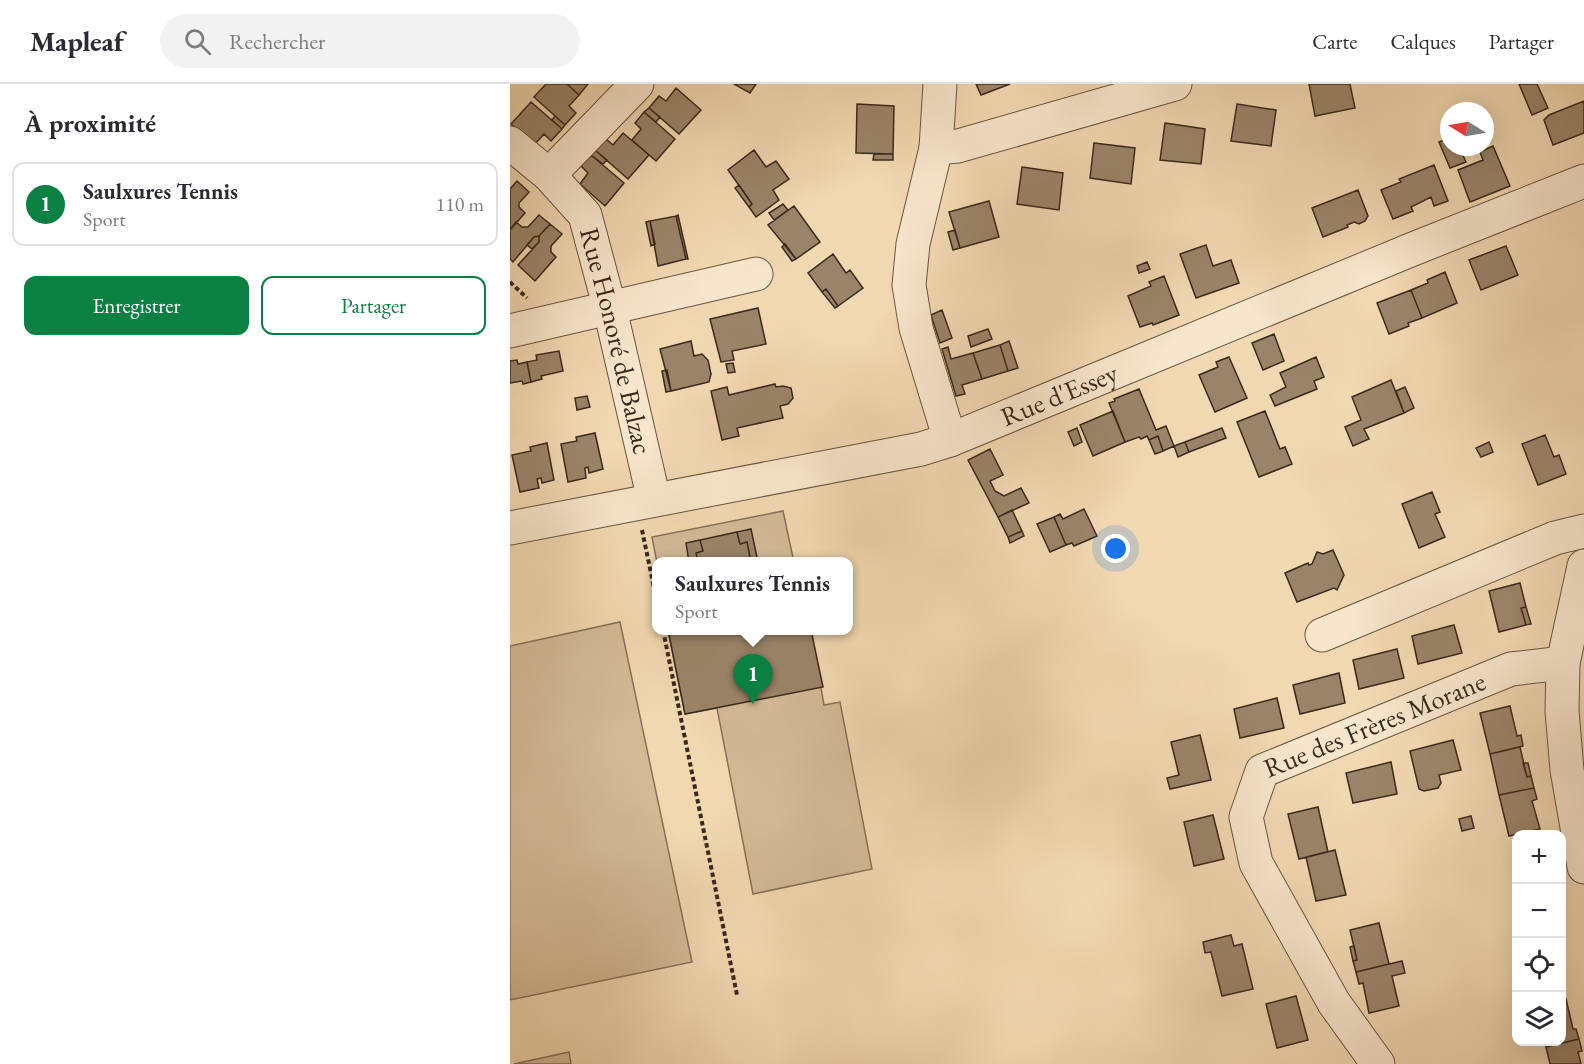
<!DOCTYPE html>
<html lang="fr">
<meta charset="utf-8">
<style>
:root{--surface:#fff;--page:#f2f2f3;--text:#2b2b33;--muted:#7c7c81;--line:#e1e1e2;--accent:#0b8043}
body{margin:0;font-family:"EB Garamond",serif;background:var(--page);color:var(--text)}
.controls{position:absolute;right:18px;bottom:18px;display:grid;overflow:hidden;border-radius:12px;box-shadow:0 6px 24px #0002}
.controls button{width:54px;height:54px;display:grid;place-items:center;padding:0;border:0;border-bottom:2px solid var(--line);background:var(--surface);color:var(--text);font:30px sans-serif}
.compass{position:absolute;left:930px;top:18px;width:54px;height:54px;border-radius:50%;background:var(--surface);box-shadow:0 6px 24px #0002;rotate:281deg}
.you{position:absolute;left:606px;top:465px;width:21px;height:21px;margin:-15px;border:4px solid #fff;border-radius:50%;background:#1a73e8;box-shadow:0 0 0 9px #1a73e833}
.badge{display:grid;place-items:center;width:39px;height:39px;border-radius:50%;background:var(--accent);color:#fff;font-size:20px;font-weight:700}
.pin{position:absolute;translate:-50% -50px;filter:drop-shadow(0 2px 3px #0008)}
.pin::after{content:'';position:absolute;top:32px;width:21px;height:18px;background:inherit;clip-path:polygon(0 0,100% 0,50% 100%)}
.popup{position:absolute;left:142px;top:473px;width:201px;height:78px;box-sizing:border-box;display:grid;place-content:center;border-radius:12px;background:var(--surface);filter:drop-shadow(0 2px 4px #0005);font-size:20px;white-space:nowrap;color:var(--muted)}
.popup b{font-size:22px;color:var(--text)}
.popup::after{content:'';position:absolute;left:50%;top:100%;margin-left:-12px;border:12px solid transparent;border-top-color:var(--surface)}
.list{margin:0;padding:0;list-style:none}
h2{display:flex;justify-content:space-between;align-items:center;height:78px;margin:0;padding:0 24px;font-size:26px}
h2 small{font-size:20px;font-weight:400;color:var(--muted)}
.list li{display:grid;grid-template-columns:39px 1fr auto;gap:18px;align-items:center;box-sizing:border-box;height:84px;margin:0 12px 12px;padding:0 12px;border:2px solid var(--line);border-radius:12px}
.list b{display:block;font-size:22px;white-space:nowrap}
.list p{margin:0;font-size:20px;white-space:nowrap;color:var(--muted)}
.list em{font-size:20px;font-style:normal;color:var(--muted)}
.actions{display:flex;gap:12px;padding:18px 24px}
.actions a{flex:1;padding:14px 0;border:2px solid var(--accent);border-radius:12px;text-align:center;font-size:21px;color:var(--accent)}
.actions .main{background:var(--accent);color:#fff}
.icon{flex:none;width:33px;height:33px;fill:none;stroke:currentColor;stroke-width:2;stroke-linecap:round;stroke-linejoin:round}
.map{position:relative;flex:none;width:1074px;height:980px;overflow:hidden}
header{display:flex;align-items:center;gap:36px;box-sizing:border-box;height:84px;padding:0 30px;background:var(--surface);border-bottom:2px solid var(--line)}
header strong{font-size:28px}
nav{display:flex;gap:33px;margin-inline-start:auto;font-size:21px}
.search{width:420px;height:54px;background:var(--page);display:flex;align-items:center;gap:15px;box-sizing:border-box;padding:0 21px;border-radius:33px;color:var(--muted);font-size:22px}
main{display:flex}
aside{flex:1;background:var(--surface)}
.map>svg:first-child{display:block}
</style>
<header>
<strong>Mapleaf</strong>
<div class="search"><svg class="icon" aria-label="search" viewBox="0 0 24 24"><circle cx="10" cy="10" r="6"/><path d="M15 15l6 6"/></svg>Rechercher</div>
<nav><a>Carte</a><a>Calques</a><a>Partager</a></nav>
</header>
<main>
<aside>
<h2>À proximité<small></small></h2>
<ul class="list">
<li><span class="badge">1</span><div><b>Saulxures Tennis</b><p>Sport</p></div><em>110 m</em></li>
</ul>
<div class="actions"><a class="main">Enregistrer</a><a>Partager</a></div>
</aside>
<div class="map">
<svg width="1074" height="980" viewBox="0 0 1074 980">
<rect width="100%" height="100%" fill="#f2d8b1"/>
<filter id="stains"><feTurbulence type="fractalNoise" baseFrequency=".00333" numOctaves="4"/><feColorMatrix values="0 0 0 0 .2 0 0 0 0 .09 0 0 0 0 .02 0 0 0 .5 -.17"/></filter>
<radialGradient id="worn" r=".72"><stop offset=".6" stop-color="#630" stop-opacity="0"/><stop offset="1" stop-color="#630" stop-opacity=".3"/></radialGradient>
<path fill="#d3ba97" stroke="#867258" stroke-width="1.5" d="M273 427 283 474H286L287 477 147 479 142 453Z
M110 538 182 878 0 916V562Z
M158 547H301L314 621 330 618 362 785 243 810 207 624 175 630Z
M59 968 61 980H4Z"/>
<path fill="#9a8469" stroke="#3a291a" stroke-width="1.5" d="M36 0H57L69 11 59 22 66 29 55 41 24 13Z
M57 0H78L69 11Z
M224 0H246L240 9Z
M466 0H500L471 11Z
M799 0H840L845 24 805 32Z
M1009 0H1027L1038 24 1022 31Z
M166 4 191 26 169 50 139 24 149 12 156 17Z
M1074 17V49L1043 61 1034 36 1039 31Z
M21 18 52 45 41 57 34 50 24 61 1 40Z
M347 20 384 22 383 70 346 69Z
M727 20 766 26 761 62 721 57Z
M139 24 150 33 146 38 134 28Z
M134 28 165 55 146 77 122 56 131 45 125 39Z
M45 32 55 41 52 45 42 36Z
M655 39 695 45 691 80 650 76Z
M113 49 139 71 118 95 85 66 96 55 103 61Z
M939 54V63H949L956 78 940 84 929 58Z
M584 59 625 64 621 100 580 94Z
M983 62 1000 102 960 118 948 86 973 76 970 68Z
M85 66 97 76 93 80 81 71Z
M244 66 256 83 266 77 279 95 263 106 269 116 246 133 239 123 242 120 218 86Z
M364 70H383V76H363Z
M81 71 114 99 95 122 70 100 78 89 71 82Z
M924 81 938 117 924 122 921 113 901 123 903 127 883 135 871 106 891 98 889 95Z
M512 83 553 89 549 126 507 120Z
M7 97 19 108 9 119V123L15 129 0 146V105Z
M229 101 242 120 239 123 225 104Z
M848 106 858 132 855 137 849 140 844 138 837 141 838 143 813 153 802 124Z
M479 117 489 153 450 164 439 128Z
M273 120 278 126 264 136 259 129Z
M284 122 310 158 286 175 258 141Z
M29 131 40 140 29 152 24 153 3 178 0 175V146L6 138 12 143H18Z
M168 131 178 175H176L166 132Z
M166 132 176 175 148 182 140 137Z
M140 137 145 160 141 162 136 138Z
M40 140 52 150 41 162V168L46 173 25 197 8 181 29 158V152Z
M445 146 450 164 443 166 438 148Z
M29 152V158L22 165 17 161 24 153Z
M275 160 286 175 282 177 272 163Z
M696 161 703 182 721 176 729 199 686 214 670 170Z
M996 162 1008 191 971 206 959 176Z
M323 170 336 189 340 186 353 204 328 222 316 205 312 208 298 189Z
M637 178 640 185 629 189 627 182Z
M935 188 947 219 912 234 901 206 918 199 917 196Z
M654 192 669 231 643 241 642 239 630 243 618 212 641 202 639 198Z
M316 205 328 222 325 224 312 208Z
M901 206 912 234 898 239 899 242 879 250 867 219Z
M248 224 256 260 222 267 224 276 211 278 200 235Z
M432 226 442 254 430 259 421 231Z
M478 245 482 255 461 263 458 252Z
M764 250 774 277 753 286 742 259Z
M181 257 184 272 192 270 198 276 201 290 199 298 161 307 150 265Z
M499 257 508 284 498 287 490 261Z
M490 261 498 287 472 295 463 269Z
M438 263 441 275 463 269 472 295 452 301 455 310 446 312 432 265Z
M49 267 53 287 31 292 32 295 21 298 17 278 27 276 26 271Z
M719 273 737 314 705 328 689 291 708 283 706 278Z
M806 273 814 293 804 297 807 305 765 322 760 311 776 303 770 289Z
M7 276 8 280 17 278 21 298 13 300 12 297 0 299V277Z
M223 279 225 288 218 289 216 280Z
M157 286 161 307 156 308 152 287Z
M881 296 894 329 854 345 859 355 843 362 835 343 851 336 842 313Z
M265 300 266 303 273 302 281 304 283 314 278 320 270 322 273 334 227 344 229 352 212 356 201 307 217 303 219 311Z
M895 303 904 324 894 329 886 307Z
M629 305 646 346 656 342 664 362 653 367 648 352 639 356 637 352 631 355 629 353 615 358 599 319 605 317 604 315Z
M77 312 80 323 67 326 65 314Z
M603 327 615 358 583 372 570 341Z
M755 327 770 365 775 363 782 380 749 393 727 338Z
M567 344 572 358 564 362 558 348Z
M712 344 716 354 679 368 675 358Z
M85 349 93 385 79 389 78 383 75 384 76 394 58 398 51 360 67 357 66 353Z
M1035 351 1044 373 1049 371 1056 390 1028 401 1012 360Z
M648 352 653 367 645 370 639 356Z
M675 358 679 368 668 373 664 362Z
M979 358 983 368 971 373 966 364Z
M37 359 44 396 32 399 31 394 27 395 29 404 10 408 2 371 21 367 20 363Z
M480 365 493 391 480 397 485 407 494 412 511 404 519 419 488 433 458 376Z
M922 408 930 428 925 430 935 453 909 464 892 420Z
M574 425 587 452 564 462 562 459 556 461 544 433 550 430 553 435Z
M502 426 512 447 498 453 488 433Z
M544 433 556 461 540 468 527 440Z
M241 445 248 478H241L237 458 230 460 227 448Z
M512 447 514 452 500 459 498 453Z
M227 448 230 460 237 458 241 478H188L186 469 193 467 190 456Z
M190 456 193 467 186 469 188 478H179L176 459Z
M823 466 834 491 827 506 824 504 787 518 775 489 798 479 799 481 802 480 807 468 813 470Z
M1010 499 1016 523 1011 524 1016 541 989 548 979 507Z
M1016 523 1021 540 1016 541 1011 524Z
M944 541 952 569 908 580 902 552Z
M158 546H301L313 603 175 630Z
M887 565 894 594 849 605 843 576Z
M829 589 835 619 790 630 783 601Z
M767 614 774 644 730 654 724 625Z
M1000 622 1007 652 1011 651 1013 662 980 670 970 629Z
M690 651 701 696 660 705 657 694 669 691 661 658Z
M943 656 951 686 929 691 931 699 928 704 914 707 909 705 900 667Z
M1010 663 1017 693 1021 692 1024 704 989 711 980 670Z
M881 678 887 710 843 719 836 689Z
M1013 679H1018L1021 692 1017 693Z
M1024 704 1027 715 1022 717 1030 745 999 752 989 711Z
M808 723 818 768 789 775 778 730Z
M703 731 714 775 684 782 674 738Z
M961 732 964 744 952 747 949 735Z
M825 766 836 811 806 817 796 773Z
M869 839 879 880 846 888 843 877 847 876 840 846Z
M721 851 724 862 732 860 743 905 712 912 701 868 695 869 693 858Z
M844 862 847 876 843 877 840 863Z
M892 877 895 889 882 892 889 922 859 929 853 899 849 900 846 888Z
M786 912 798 956 767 964 756 920Z
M1056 915 1063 945H1066L1069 955 1036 963 1035 958H1052V916Z
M1069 955 1072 967 1068 968 1071 980H1040L1036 963Z"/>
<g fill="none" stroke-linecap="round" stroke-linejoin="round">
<defs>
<g id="minor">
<path d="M430 0 426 64 403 160 399 201 406 244 440 356"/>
<path id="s1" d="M0 59 39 91 75 131 100 225 144 416"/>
<path d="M426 64 448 62 665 0"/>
<path d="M39 91 127 0"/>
<path d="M0 247 246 190"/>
<path id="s2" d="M0 444 411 365 440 356 903 165 1074 97"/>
<path d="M1074 482 1053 579 1052 627 1057 686 1074 783"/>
<path d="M812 551 1045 454 1074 447"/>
<path id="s3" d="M868 980 824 919 746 779 736 733 752 687 1001 585 1053 579"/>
</g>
</defs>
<use href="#minor" stroke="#685540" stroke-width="35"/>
<path stroke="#3a291a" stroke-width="4" stroke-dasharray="4.5 3" stroke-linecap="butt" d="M0 198 17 214
M132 446 147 518
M153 546 227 911"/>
<use href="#minor" stroke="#f7e6cc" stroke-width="33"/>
</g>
<g text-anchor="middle" stroke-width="4.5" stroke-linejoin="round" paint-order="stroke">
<g font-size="27" fill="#3a291a" stroke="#f7e6cc">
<text dy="9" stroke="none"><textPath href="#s1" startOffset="234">Rue Honoré de Balzac</textPath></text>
<text dy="9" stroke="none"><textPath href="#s2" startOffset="567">Rue d'Essey</textPath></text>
<text dy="9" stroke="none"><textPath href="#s3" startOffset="453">Rue des Frères Morane</textPath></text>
</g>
</g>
<rect width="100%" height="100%" filter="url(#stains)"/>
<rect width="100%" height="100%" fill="url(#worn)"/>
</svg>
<div class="controls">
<button>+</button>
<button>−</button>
<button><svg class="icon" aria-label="locate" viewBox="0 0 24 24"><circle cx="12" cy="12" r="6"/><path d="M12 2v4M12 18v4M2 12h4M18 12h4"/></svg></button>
<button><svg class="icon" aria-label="layers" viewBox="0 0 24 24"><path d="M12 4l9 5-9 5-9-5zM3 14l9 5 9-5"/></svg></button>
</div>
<svg class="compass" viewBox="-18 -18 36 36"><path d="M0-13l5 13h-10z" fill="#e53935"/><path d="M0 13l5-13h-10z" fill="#7c7c81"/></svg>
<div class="you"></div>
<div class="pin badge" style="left:243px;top:620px">1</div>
<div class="popup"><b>Saulxures Tennis</b>Sport</div>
</div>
</main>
